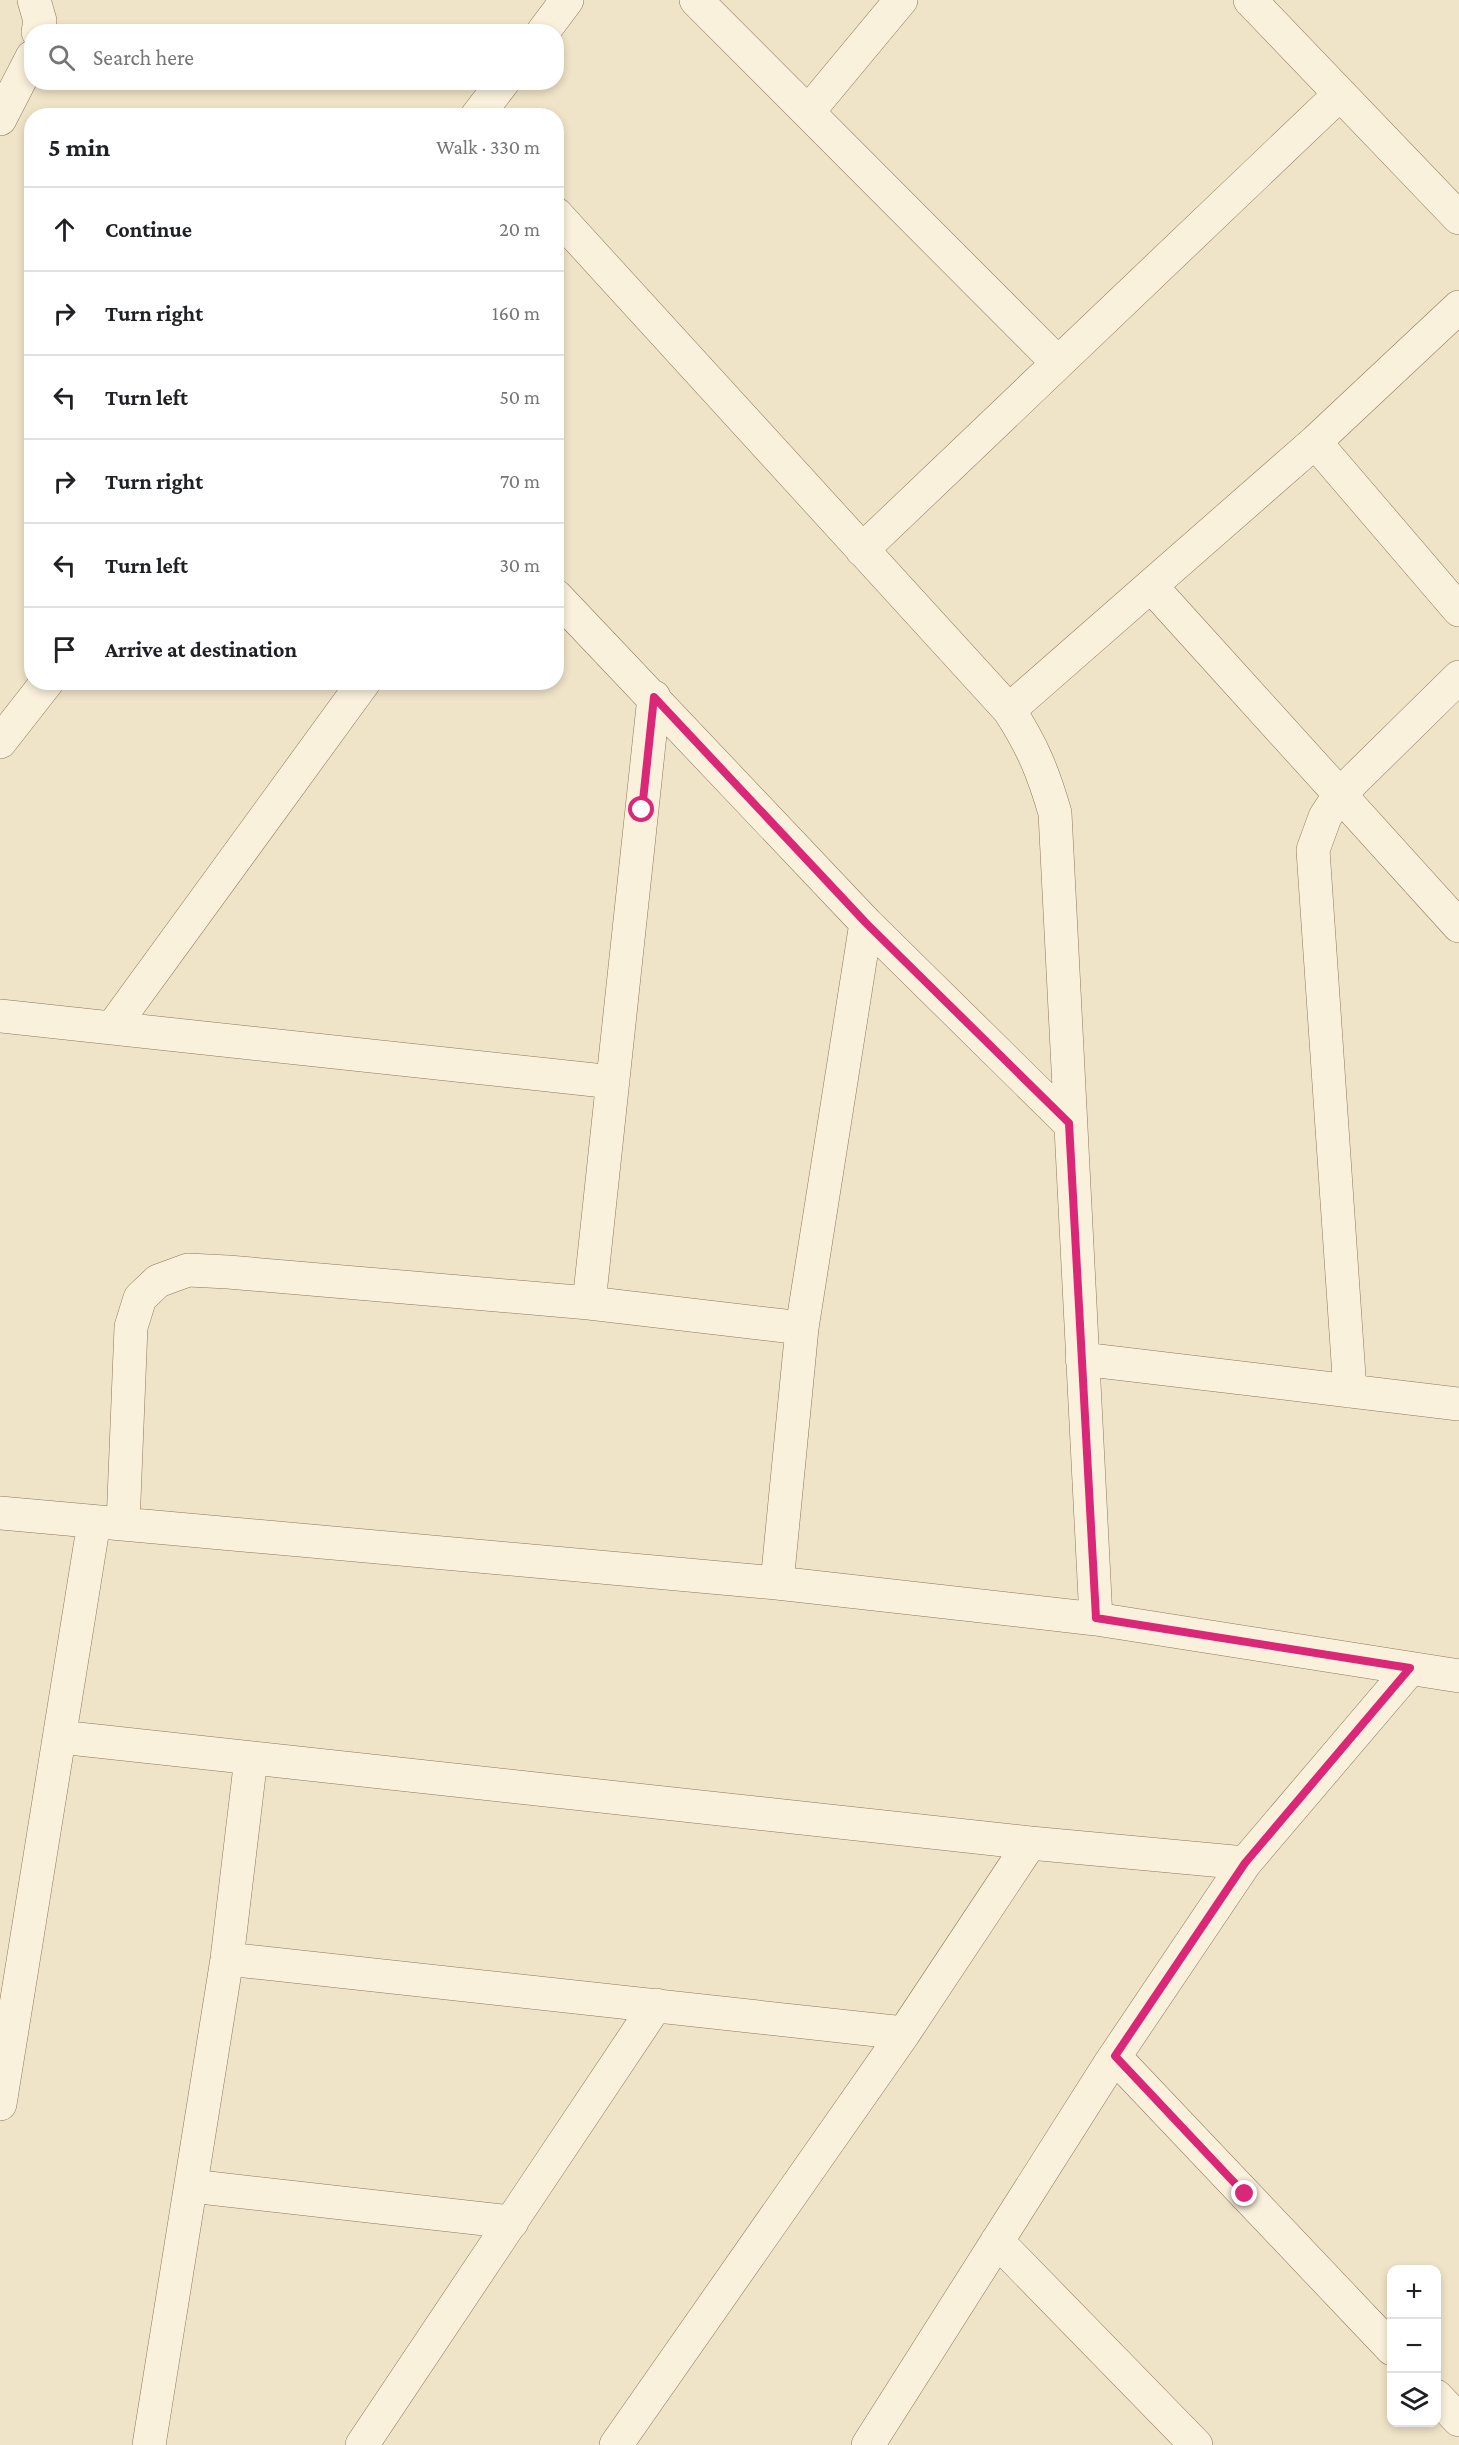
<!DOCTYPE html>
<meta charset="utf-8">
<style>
:root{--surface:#fff;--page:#f6f6f6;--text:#202124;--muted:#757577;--line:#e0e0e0}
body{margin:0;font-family:"Crimson Pro",serif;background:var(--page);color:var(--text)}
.controls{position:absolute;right:18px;bottom:18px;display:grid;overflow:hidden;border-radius:12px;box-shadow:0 3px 9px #0003}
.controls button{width:54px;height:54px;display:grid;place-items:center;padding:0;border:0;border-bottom:2px solid var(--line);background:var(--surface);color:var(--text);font:30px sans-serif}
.stop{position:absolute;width:18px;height:18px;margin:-14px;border:4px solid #db2777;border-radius:50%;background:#fff}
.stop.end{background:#db2777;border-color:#fff;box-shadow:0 2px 6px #0008}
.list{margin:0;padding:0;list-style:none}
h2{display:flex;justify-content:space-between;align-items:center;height:78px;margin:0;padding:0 24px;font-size:26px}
h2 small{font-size:20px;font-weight:400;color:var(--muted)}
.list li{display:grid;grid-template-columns:39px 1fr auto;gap:18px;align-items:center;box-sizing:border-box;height:84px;padding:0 24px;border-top:2px solid var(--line)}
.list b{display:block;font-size:22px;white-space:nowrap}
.list em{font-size:20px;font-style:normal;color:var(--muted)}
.icon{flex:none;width:33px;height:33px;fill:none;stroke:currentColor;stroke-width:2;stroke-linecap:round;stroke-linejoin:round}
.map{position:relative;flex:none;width:1459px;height:2445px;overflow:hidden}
.search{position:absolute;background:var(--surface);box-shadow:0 3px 9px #0003;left:24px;top:24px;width:540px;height:66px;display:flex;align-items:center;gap:15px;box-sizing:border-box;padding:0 21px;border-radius:24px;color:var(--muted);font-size:22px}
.panel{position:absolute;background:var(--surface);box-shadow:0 3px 9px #0003;left:24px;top:108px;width:540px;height:582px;border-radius:24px}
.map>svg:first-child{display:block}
</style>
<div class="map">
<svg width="1459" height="2445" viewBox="0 0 1459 2445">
<rect width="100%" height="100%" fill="#f0e4c8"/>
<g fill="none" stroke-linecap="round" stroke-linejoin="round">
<defs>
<path id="street" d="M34 0 40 21 38 32
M696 0 1058 363
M1250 0 1459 218
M543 32 567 0
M808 112 901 0
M477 116 503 82
M0 119 32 57
M556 214 1009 710C1033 747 1043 772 1055 813L1096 1619
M1315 442 1459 610
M862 550 1340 94
M1151 586 1459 926
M556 596 866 923 1069 1123
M1009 710 1315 442 1459 307
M0 742 47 682
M0 1016 613 1082
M112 1028 364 682
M589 1303 654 697
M1082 1359 1459 1404
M1350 1391 1313 850 1325 817 1340 794 1459 677
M0 1513 777 1583 1096 1619 1459 1676
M123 1524 131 1327 140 1298 158 1281 188 1270 228 1272 589 1303 802 1328
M777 1583 802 1328 866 923
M60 1737 1030 1843 1245 1863
M227 1959 904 2033
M1115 2057 1392 2349
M0 2104 94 1522
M191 2186 512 2222
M997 2241 1196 2445
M1436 2396 1459 2420
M149 2445 227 1959 251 1758
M362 2445 656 2005
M616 2445 904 2033 1030 1843
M868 2445 1109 2065 1245 1863 1410 1669"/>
</defs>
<use href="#street" stroke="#8d765c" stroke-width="34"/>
<use href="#street" stroke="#faf1dc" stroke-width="33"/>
</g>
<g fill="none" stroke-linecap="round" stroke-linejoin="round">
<path stroke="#db2777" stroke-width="8" d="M642 810 654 697 866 923 1069 1123 1096 1618 1410 1668 1245 1863 1115 2056 1245 2194"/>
</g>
</svg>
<div class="controls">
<button>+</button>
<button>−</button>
<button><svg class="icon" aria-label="layers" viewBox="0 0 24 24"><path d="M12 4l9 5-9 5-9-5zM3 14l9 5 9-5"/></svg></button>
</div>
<div class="stop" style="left:642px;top:810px"></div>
<div class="stop end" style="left:1245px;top:2194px"></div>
<div class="search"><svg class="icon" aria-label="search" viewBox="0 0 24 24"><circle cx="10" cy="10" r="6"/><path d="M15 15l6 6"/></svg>Search here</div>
<section class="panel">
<h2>5 min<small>Walk · 330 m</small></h2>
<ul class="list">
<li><svg class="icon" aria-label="ahead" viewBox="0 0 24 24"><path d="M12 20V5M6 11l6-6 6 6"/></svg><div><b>Continue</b></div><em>20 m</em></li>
<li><svg class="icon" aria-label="right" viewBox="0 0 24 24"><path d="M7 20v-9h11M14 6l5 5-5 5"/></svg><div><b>Turn right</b></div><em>160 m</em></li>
<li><svg class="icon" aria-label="left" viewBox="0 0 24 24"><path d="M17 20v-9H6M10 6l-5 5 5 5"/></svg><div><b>Turn left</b></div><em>50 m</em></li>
<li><svg class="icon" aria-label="right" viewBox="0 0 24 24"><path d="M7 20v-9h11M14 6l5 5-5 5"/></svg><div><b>Turn right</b></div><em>70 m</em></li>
<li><svg class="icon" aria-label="left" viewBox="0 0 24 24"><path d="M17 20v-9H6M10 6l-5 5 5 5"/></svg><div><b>Turn left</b></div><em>30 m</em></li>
<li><svg class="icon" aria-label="arrive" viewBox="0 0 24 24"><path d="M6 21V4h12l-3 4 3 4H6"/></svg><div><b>Arrive at destination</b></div></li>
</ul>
</section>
</div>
